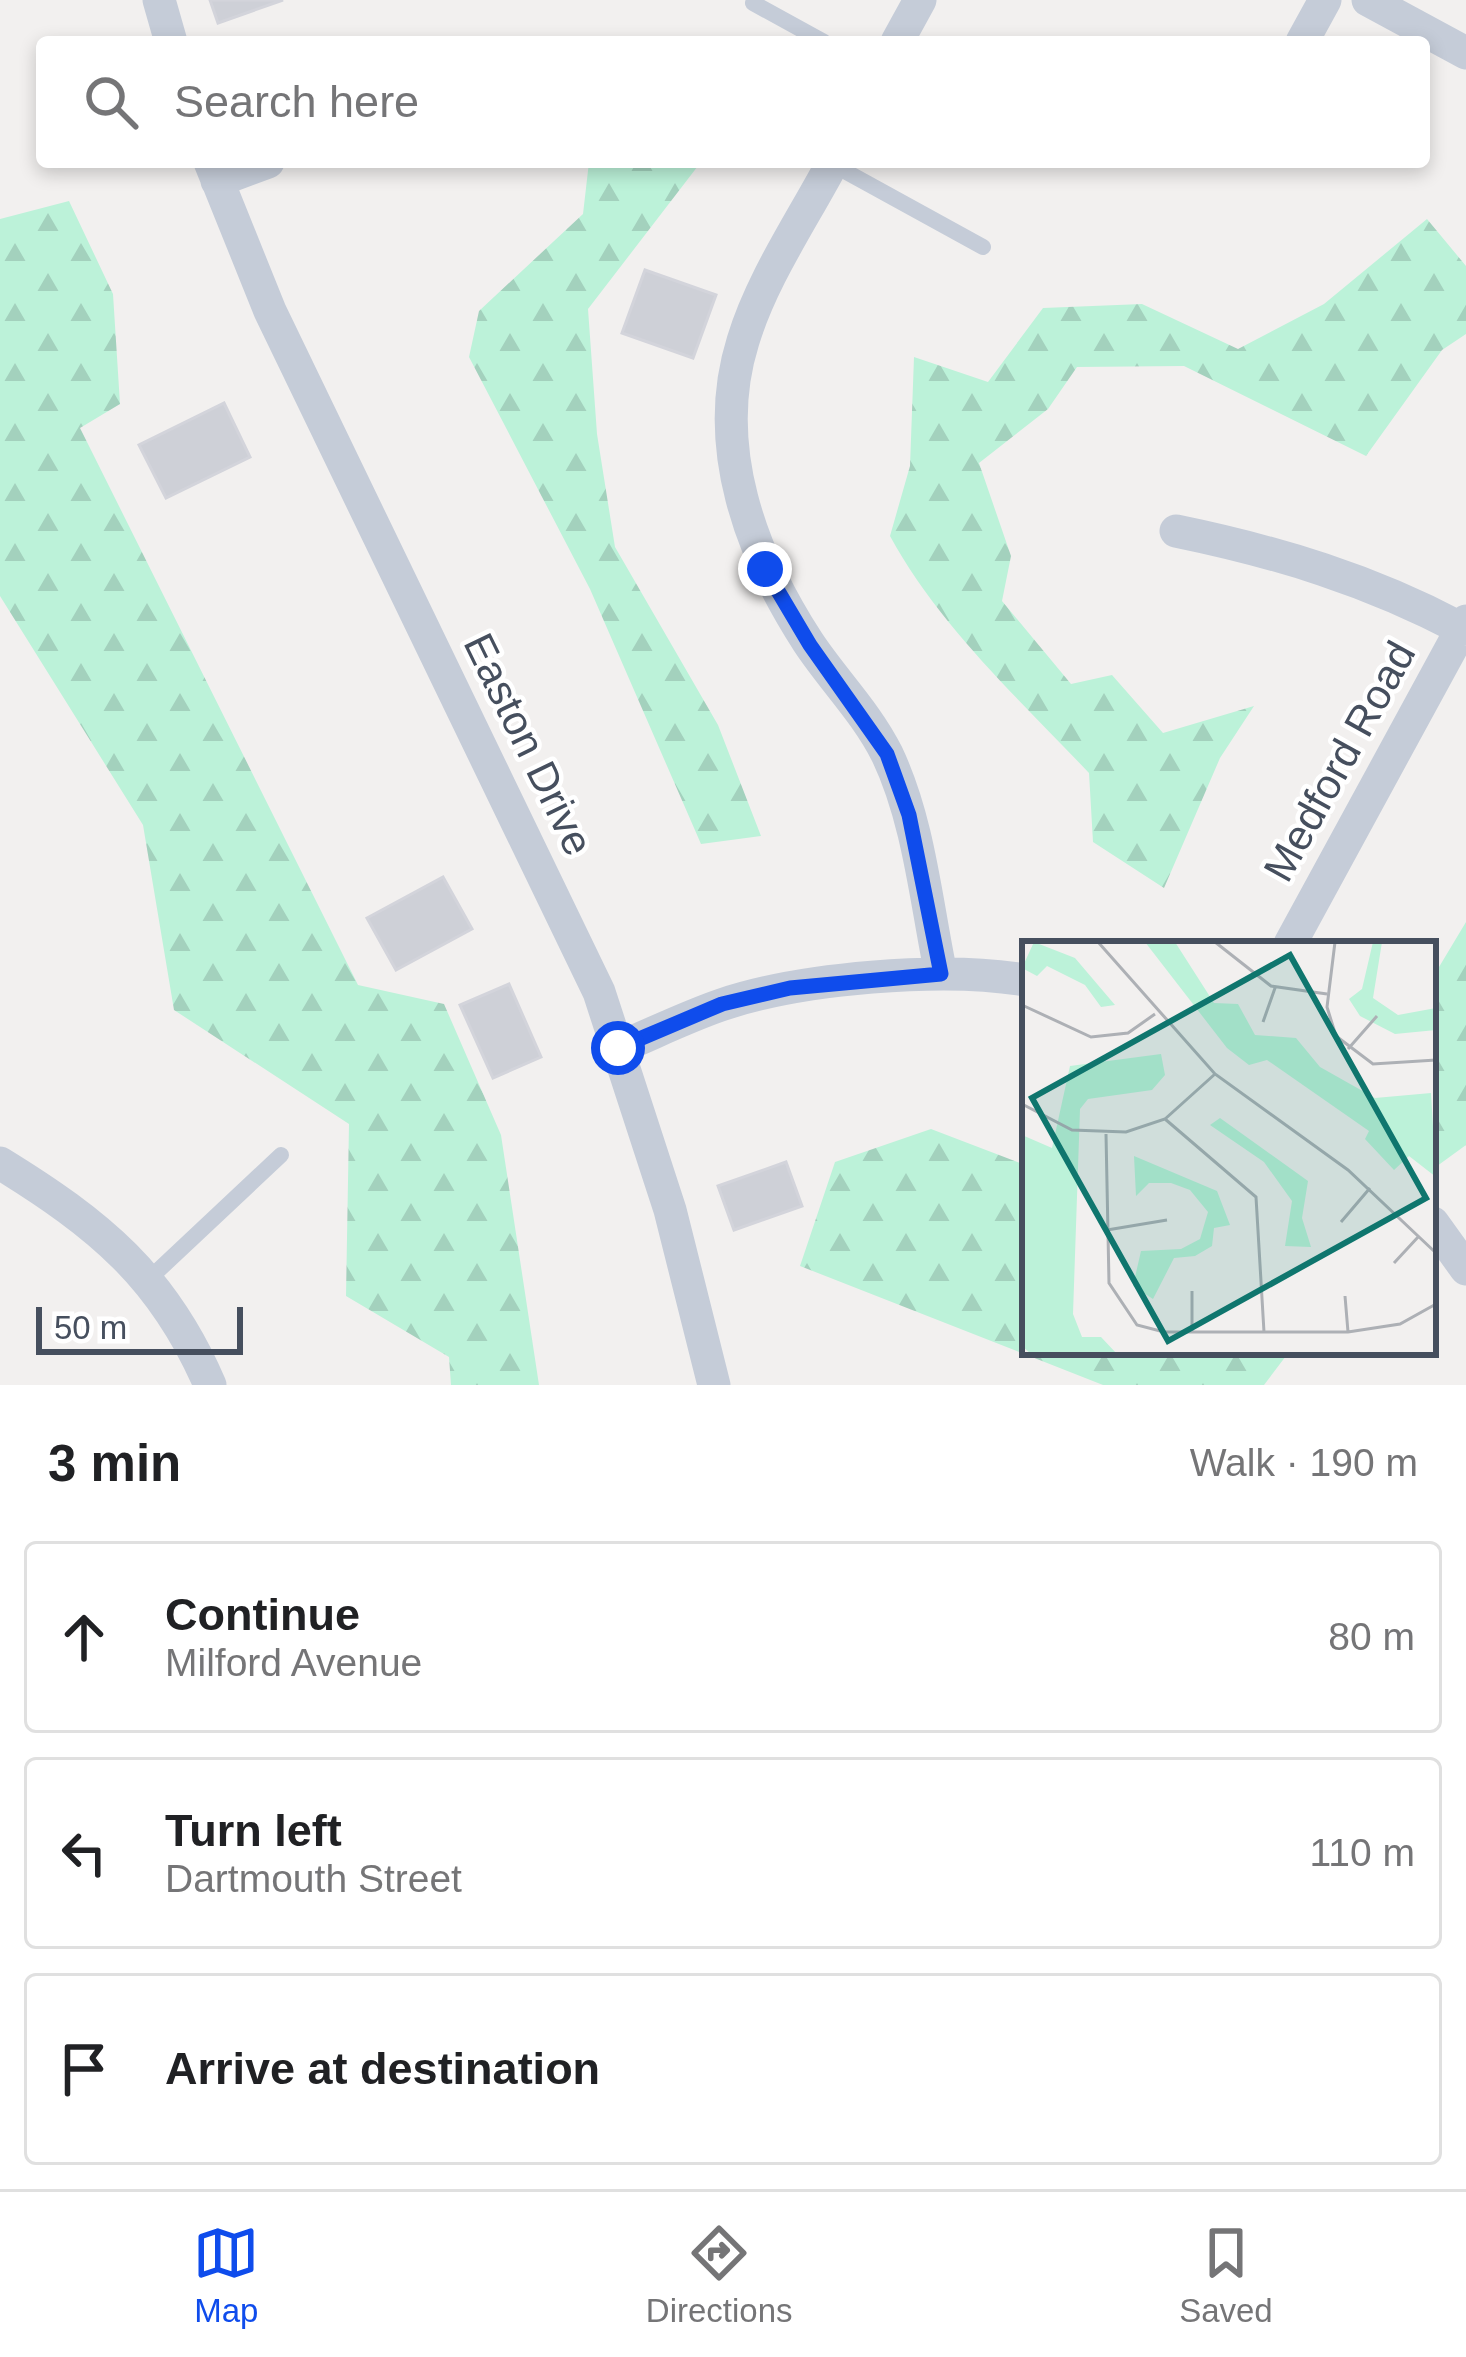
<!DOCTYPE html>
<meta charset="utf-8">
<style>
:root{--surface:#fff;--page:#f6f6f6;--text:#202124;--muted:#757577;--line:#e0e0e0;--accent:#0f4cec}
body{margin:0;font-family:Arial,sans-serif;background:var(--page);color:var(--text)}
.scale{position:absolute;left:36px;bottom:30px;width:207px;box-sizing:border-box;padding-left:12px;border:6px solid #464f5e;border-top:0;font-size:33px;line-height:42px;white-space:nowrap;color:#464f5e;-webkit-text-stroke:9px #fff;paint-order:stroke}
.stop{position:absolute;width:36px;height:36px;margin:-27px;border:9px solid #0f4cec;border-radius:50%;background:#fff}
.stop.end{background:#0f4cec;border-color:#fff;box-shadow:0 3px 12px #0008}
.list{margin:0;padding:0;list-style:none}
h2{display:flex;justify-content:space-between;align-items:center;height:156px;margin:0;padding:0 48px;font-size:51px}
h2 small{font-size:39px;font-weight:400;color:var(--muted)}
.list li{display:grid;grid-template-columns:78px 1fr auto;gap:36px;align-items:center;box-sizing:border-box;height:192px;margin:0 24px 24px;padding:0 24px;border:3px solid var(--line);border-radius:12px}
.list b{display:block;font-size:45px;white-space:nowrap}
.list p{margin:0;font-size:39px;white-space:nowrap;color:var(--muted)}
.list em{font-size:39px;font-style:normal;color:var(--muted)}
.icon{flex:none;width:66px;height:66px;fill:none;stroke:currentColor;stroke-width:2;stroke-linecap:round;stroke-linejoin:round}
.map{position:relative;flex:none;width:1466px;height:1385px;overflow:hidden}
.search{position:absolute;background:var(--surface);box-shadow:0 6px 18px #0003;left:36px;right:36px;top:36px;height:132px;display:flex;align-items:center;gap:30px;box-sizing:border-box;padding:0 42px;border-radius:12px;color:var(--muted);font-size:45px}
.sheet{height:804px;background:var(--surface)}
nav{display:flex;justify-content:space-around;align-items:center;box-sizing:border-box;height:168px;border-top:3px solid var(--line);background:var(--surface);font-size:33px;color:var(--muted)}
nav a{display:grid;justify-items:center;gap:6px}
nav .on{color:var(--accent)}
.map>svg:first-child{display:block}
</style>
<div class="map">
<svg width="1466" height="1385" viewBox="0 0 1466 1385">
<defs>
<pattern id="forest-firs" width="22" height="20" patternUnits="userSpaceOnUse" patternTransform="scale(3)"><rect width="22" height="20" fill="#bcf2d9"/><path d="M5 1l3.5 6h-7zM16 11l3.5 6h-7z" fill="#a3d1bd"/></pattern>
</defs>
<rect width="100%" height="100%" fill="#f2f0ef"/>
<path fill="url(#forest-firs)" d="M589 162H701L588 309 597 434 615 547 718 725 761 836 701 844 590 589 469 357 479 311 583 214Z
M69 201 113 294 120 404 80 428 358 985 444 1004 501 1135 539 1385H451L449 1357 346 1296 349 1124 174 1010 143 825 0 596V219Z
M1427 219 1466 266V334L1442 350 1366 456 1184 366 1077 367 1048 409 979 463 1011 556 1002 601 1071 684 1112 675 1163 733 1254 706 1220 758 1164 888 1093 842 1089 773C1019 699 939 626 890 536L910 466 914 357 988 382 1043 308 1142 304 1238 349 1324 304Z
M1466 922V1145L1433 1169V977Z
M931 1129 1025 1165V1352H1289L1264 1385H1103L800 1266 835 1162Z"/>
<path fill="#ced0d7" stroke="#d3d4db" stroke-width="3" d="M210 0H283L218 23Z
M645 270 716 295 693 358 622 333Z
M224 403 250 457 166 498 139 445Z
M443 877 472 929 396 970 367 918Z
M509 984 541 1057 493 1078 460 1005Z
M786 1162 802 1206 734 1230 718 1186Z"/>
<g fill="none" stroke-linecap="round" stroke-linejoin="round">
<path stroke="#c5ccd8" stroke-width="16" d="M753 3 824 42
M832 164 983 247
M149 1279 281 1155"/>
<path stroke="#c5ccd8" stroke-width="33" d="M159 0 171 42
M1368 0 1466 53
M897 42 920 0
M1302 42 1325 0
M210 162 270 311 599 992 670 1210 714 1385
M833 162C803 219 762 278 743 341 710 446 751 554 808 642 833 680 866 712 887 754 919 821 926 902 941 974
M217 181 268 162
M1176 531C1278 552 1370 580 1462 629
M1290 944 1466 621
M618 1048C652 1034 686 1017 721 1005 800 978 943 966 1025 980
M0 1163C99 1224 163 1276 210 1385
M1433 1223 1466 1269"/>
</g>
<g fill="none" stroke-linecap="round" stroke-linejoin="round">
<path stroke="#0f4cec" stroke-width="15" d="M618 1048 722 1004 790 988 941 974 909 815 887 754 810 645 765 569"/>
</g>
<g text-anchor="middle" stroke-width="9" stroke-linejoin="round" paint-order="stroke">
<g font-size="42" fill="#464f5e" stroke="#fff">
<text transform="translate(529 744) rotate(64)" y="15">Easton Drive</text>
<text transform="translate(1339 761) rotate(-61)" y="15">Medford Road</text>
</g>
</g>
<g transform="translate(1022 941)">
<rect width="414" height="414" fill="#f2f0ef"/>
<path d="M12 1 53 17 93 64 79 66 63 44 25 25 15 35 0 27ZM123 1H153L192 62 216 63 233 94 274 97 298 126 353 157 409 152 414 236 387 215 372 229 343 198 347 190 245 119 227 124 205 107ZM351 1H360L351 57 376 74 414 67V89L373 93 338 75 327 58 340 48ZM139 113 143 134 130 149 66 158 58 168 51 373 60 396H79L95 413H9L0 405V194L30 207 48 125ZM198 177 286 240 280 277 289 306 263 305 270 260 242 221 188 184ZM112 215 195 250 208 284 192 287 190 305 173 315 152 317 131 358 111 345 119 310 159 308 178 298 186 271 168 249 149 242H127L114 255Z" fill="#bcf2d9"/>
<path fill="none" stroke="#adb0b5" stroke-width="3" d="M76 1 193 133 326 229 414 312M193 1 249 45 305 53M313 1 305 66 314 95 351 123 414 119M0 64 69 96 106 92 133 73M241 81 253 47M326 108 355 75M0 163 50 189 104 191 143 178 193 133M143 178 234 256 242 391M84 193 87 342 115 384 142 391H326L378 383 414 363M319 281 348 247M85 289 145 279M372 322 397 295M170 350V391M323 355 326 391"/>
<path fill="#0f766e" fill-opacity="0.15" stroke="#0f766e" stroke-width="6" d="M268 14 404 257 146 400 10 157Z"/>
<rect width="414" height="414" fill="none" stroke="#464f5e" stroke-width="6"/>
</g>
</svg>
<div class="scale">50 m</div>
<div class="stop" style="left:618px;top:1048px"></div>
<div class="stop end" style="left:765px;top:569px"></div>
<div class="search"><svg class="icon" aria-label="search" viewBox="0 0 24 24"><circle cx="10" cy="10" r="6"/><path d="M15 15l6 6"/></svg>Search here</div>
</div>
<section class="sheet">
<h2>3 min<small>Walk · 190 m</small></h2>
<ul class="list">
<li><svg class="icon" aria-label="ahead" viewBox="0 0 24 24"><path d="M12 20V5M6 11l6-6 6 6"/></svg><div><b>Continue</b><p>Milford Avenue</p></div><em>80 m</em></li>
<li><svg class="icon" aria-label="left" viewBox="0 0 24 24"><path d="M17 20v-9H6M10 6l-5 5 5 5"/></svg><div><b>Turn left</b><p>Dartmouth Street</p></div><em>110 m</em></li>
<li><svg class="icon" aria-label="arrive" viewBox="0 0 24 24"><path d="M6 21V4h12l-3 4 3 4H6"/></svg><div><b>Arrive at destination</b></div></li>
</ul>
</section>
<nav>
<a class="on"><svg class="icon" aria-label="map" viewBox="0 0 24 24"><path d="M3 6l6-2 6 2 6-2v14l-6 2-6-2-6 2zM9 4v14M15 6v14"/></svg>Map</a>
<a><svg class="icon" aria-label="directions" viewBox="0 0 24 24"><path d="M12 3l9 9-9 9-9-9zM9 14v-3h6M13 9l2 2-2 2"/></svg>Directions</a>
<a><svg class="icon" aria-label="saved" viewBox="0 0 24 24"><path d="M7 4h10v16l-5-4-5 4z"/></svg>Saved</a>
</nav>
